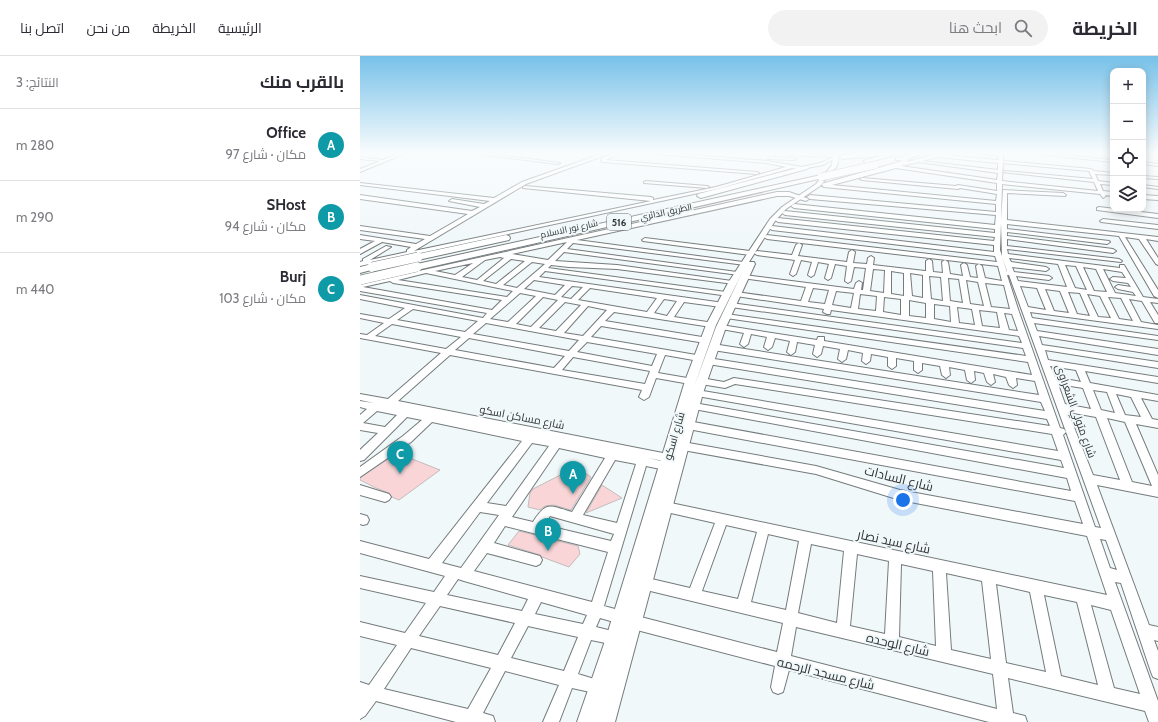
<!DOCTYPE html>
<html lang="ar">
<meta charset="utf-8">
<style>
:root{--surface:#fff;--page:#f2f2f3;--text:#2b2b33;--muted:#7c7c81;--line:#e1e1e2;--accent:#d04059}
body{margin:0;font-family:Cabin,Cairo,sans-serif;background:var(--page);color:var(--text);direction:rtl}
.controls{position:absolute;right:12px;top:12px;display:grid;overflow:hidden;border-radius:8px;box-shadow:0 2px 10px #0003}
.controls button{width:36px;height:36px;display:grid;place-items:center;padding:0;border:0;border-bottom:1px solid var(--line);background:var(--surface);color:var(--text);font:20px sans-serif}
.you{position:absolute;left:543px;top:444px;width:14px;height:14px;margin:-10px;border:3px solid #fff;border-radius:50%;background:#1a73e8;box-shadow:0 0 0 6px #1a73e833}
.badge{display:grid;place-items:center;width:26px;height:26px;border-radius:50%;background:var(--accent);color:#fff;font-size:13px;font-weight:700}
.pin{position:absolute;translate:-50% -33px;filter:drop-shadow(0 1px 2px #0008)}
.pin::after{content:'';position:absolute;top:21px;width:14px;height:12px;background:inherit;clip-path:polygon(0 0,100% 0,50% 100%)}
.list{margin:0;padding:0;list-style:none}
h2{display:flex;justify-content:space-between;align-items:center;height:52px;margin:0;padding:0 16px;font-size:17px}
h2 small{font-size:13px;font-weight:400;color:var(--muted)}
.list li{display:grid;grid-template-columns:26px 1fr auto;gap:12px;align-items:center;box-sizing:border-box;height:72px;padding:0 16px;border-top:1px solid var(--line)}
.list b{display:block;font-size:15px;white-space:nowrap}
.list p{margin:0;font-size:13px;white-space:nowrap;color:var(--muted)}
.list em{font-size:13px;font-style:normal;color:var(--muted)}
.icon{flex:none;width:22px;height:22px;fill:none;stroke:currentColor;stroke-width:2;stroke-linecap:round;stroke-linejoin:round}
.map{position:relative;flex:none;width:798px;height:666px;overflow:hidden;direction:ltr}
header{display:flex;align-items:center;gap:24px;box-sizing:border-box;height:56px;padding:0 20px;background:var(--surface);border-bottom:1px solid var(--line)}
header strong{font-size:19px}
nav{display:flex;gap:22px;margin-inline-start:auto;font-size:14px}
.search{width:280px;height:36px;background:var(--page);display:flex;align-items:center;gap:10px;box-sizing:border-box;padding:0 14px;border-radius:22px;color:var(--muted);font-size:15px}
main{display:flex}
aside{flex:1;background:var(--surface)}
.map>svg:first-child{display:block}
</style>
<header>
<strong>الخريطة</strong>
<div class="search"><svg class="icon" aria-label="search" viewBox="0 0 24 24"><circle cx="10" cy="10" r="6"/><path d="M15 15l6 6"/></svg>ابحث هنا</div>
<nav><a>الرئيسية</a><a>الخريطة</a><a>من نحن</a><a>اتصل بنا</a></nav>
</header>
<main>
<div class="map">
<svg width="798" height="666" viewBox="0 0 798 666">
<rect width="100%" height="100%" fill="#f1f8fa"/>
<path fill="#f9d5d7" stroke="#c2bcbc" d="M37 397 80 414 39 444 32 441 29 437 16 432 0 424V422Z
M216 411 231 421 211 454 194 449 185 450 180 454 168 451 170 437 173 433Z
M242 429 262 442 226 457Z
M159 475 218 490 220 498 209 511 182 501 180 499 148 489Z"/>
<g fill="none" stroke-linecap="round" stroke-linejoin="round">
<defs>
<path id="minor" d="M40 97H46L0 116V113L20 105 0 103V101L23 104Z
M109 97H124L200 107 198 108Z
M244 97H251L166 128 54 195 291 145 163 132V131L165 130 291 141 293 142V144L356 131 426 111 407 107 284 97H306L407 105 442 111 460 107 474 101 427 99 425 97 475 99 477 101 483 100 485 101 472 104 463 109 442 113 432 112 357 133 0 210V206L3 205V203L26 190 31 191 10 204 47 196V194L51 191 22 186 0 198V193L15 185 0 183V179L56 188 65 183 0 174V170L70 180 108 158 0 143V139L112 155 120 151 89 145 92 143 124 148 130 145 0 129V127L134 142 162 126Z
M254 97H260L246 104 397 116 399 117 397 118 243 106 241 105 242 102Z
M580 97H588L583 99 638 104 639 100 617 97H643V106L645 105 731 113 734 115 753 117V119L735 118 738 125 753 127V129L740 128 743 135 753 136V140L745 139 746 140 743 142 740 138 642 128 641 164 643 134 703 137 706 139 705 140 647 137V164L798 181V185L786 183 798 202V209L796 208 779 183 765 181 798 234V242L794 240 759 180 647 168V173L749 185 750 186 747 188 647 176V180L753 193 756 195 753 197 647 183V190L759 203 762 205 761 206 647 193 648 198 760 212V209H764L783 241 798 243V247L790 246 798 259V267H795L782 245 769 243 781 266 798 269V273L670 256 672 262 798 280V284L674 267 677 275 798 293V299L679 280 682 289 798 306V312L685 294 688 304 798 321V327L725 315 730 327 798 339V345L781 342 792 363 798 364V372L776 368 798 419V441L737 429 789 569 798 571V585L794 584 798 595V623L793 621 791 616 761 527 755 526 798 645V666H789L785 655 648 622 653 657 665 660 667 666H629L429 614 423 636 418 638 413 636 411 631 415 610 273 573 268 571 266 566 268 561 273 559 417 596 423 567 278 532 277 527 278 522 283 521 330 532 355 467 302 455 300 451 302 447 306 446 747 539 727 480 540 444 456 418 323 394 319 393 318 390 319 387 323 386 456 410 540 434 723 468 715 445 328 373 325 372 323 369 325 366 328 365 711 435 707 422 334 353 331 352 329 350 331 348 334 347 704 412 701 404 337 340 332 337 337 334 698 395 692 378 375 328 365 332 341 328 337 325 341 322 364 326 374 322 690 370 687 363 348 308 344 305 348 302 685 355 681 346 353 294 349 291 353 288 679 339 675 325 656 322 657 329 653 332 649 329 646 321 633 318 635 326 631 329 627 326 624 317 614 315 615 324 611 327 607 324 605 314 589 311 590 319 586 322 582 319 580 310 562 307V314L558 317 554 314V305L536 302V310L532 313 528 310V301L511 298 510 305 506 308 502 305 503 297 488 294 486 303 482 306 478 303 480 293 463 290 461 298 457 301 453 298 455 289 437 286 435 296 431 299 427 296 430 285 415 282 412 291 408 294 404 291 407 281 391 278 388 288 384 291 380 288 384 277 361 273 357 271 361 269 457 284 458 281H464V285L672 319 668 306 366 262 362 260 366 258 666 300 663 292 371 251 367 249 371 247 662 287 659 280 471 254 470 258H467L463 256 464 253 376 240 372 238 376 236 441 245 446 231 382 222 381 221 384 219 494 233 496 227 499 225 502 227 501 234H503L506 212 494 211 491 225 488 227 485 225 487 210 475 208 471 222 468 224 465 222 469 208 458 206 454 219 451 221 448 219 452 206 441 204 436 218 433 220 430 218 435 204 397 199 394 197 397 195 432 199 436 189 439 187 442 189 438 200 487 206 489 196 492 194 495 196 493 207 507 208 508 202 511 200 514 202 513 209 565 215H566V205L569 203 572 205 573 216 583 217 582 206 585 204 588 206 590 218 603 220 601 209 604 207 607 209 610 221 618 222 616 210 619 208 622 210 625 222 642 225 638 210 407 183 404 181 407 179 637 206 635 200 412 174 409 172 412 170 634 196V189L418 166 415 164 418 162 634 185 635 181 425 159 422 157 425 155 635 177V173L434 152 431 150 434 148 635 169 636 159 450 143 447 141 450 139 636 156V148L464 131 462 130 464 129H469V127ZM578 101 638 107V114L562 105ZM559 106 638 117 637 124 541 110ZM643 107 729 115 733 123 645 115 643 116 734 126 738 135 642 125 643 106ZM536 112 637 127V135L598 129 596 130 502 122 500 123 502 124 598 133 600 132 637 138 636 145 472 129ZM641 167 642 200 640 194ZM642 201 647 215V216ZM649 202 698 208 707 231 658 225 656 220 689 224 692 222 689 220 654 216 652 211 686 215 689 213 686 211 651 206ZM705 209 716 210 727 234 715 232ZM723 211 736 213 747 236 734 235ZM513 213 525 214 524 237 510 235ZM743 213 762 216 766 222 753 221 750 223 753 225 768 227 771 231 758 229 755 231 758 233 773 236 776 240 755 237ZM531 215 544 217V240L531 238ZM550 217 563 219V242L552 240ZM647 219H649L741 472 735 471 703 379 706 376 704 373 700 372 659 256ZM569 220 581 221 583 245 571 243ZM588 222 599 223 603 247 590 245ZM606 224 618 226 624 250 610 248ZM625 227 644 229 650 253 631 251ZM660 230 677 232 686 254 668 251ZM453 232 469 234 465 248 448 246ZM685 233 700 235 709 257 694 255ZM476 235 494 237 491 252 472 249ZM708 236 720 237 730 260 717 258ZM500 238 517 240 516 255 498 253ZM727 238 740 240 751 262 738 261ZM524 241 541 243V259L523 256ZM748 241 761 242 773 265 759 263ZM549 244 566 247V262L549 260ZM574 248 590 250 591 266 574 263ZM597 251 612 253 615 269 599 267ZM619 254 637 256 640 272 622 270ZM644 257 652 258 658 275 649 274ZM690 310 716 314 721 326 695 321ZM698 328 723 332 731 353 705 348ZM733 334 747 336 755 357 741 354ZM756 338 771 341 781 361 765 359ZM708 356 736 361 760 424 733 419ZM747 362 765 366 792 430 772 426ZM366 469 397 476 378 543 342 535ZM408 478 439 485 426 554 391 546ZM740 483 746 484 757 514 750 512ZM451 488 484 495 477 567 438 557ZM497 498 529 505 525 578 490 570ZM541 508 573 515 576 590 539 581ZM586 517 622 525 631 603 591 594ZM636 528 670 536 686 616 646 607ZM684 539 717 546 738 629 701 620ZM731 549 751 554 780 638 754 632ZM436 571 633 618 637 653 431 600Z
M667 97H685L753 104V106Z
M410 101 434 102 436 103 434 104 408 103Z
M783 106 798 108V110L783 108Z
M783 120 798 121V123L783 122Z
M286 125 347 130 349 131 347 132 284 127V126Z
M783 129 798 131V133L783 131Z
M417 136H429L449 143 446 145 429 140H417L217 184 383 206 385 207V209L213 187 207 193 377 216 380 218 379 219 204 196 195 205 257 209 372 225 374 226V228L257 213 209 211 191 209 188 212 366 236H369V240L185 215 179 221 364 247 365 249 361 251 324 246 314 261 354 267 355 269 354 271H351L254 256 245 265 348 282 349 284 345 287 241 270 231 281 342 300 343 302 342 304 339 305 305 299 298 317 333 323 334 325 333 327 330 328 296 322 289 341 284 344 279 341 282 334 90 299 38 345 318 400 319 403 318 406 314 407 288 402 314 408 315 411 314 414 310 415 286 410 244 550 266 556 268 561 266 566 261 568 240 562 236 571 260 577 262 582 260 587 255 589 231 584 218 618 244 626 246 631 244 636 239 638 212 632 199 666H183L199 629 145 615 123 657 133 660 135 666H96L16 645 5 660 0 663V626L9 629 37 589 0 580V566L45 577 66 547 0 532V520L74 536 85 520 0 497V485L69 503 162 385 72 366 51 386 0 421V411L43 380 62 364 47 361 4 404 0 405V394L18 377 0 374V359L7 353 0 351V345L14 347 0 344V338L28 343 81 297 0 282V278L7 279 24 267 0 262V258L29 263 45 252 0 243V239L123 262 127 257 0 235V228ZM207 186 188 204 152 198ZM140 201 144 202 117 224 102 221 125 204ZM151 203 165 205 136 228 123 225ZM172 206 185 208 157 232 143 229ZM113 207 95 219 75 215ZM66 217 153 235 147 241 38 224ZM174 224 205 229 195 239 164 233ZM30 225 33 227 142 244 132 254 3 231ZM212 230 223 231 211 243 201 241ZM230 232 297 242 287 256 218 244ZM160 237 176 240 148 266 130 263ZM183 241 198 244 171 271 156 268ZM304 243 317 245 307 260 294 257ZM205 246 221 249 196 275 179 272ZM228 250 247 254 223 280 204 277ZM53 253 118 265 105 276 37 264ZM126 267 219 284 209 295 113 278ZM32 268 101 281 86 293 15 280ZM109 282 205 300 194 312 95 294ZM227 286 297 298 292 310 217 296ZM213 301 290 315 285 328 202 314ZM17 355 37 359 25 371 3 367ZM172 387 189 390 146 450 127 447ZM199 392 245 402 212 456C190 450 187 444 173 466L152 461ZM255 404 276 408 257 467 223 459ZM120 456 139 459 101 512 82 507ZM190 460 254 478 251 485 184 469ZM145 470 248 496 232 546 114 515 127 497 176 510 180 508 182 504 180 500 134 487ZM98 523 104 525 168 543 162 555 87 539ZM181 546 227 559 223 568 175 558ZM80 550 155 567 138 599 59 580ZM168 570 218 581 204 615 151 602ZM51 592 131 612 108 653 24 633Z
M783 139 798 140V144L783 143Z
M739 151 798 158V162L737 154V152Z
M743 163 798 169V173L741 166 740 165Z
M285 182 390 195 393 197 390 199 283 185 282 184Z
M0 429 29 438 31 441 29 444 25 446 0 439Z
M0 458 7 460 9 464 7 468 3 469 0 468Z"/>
<path id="major" d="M473 97H479L477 110 460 130 426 153 415 165 389 206H394L395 208 366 271 343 337 255 666H217L246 582 325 325 346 269 368 227 410 163 422 151 456 128 472 109ZM383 215 356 271 334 331 356 269Z"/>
<path id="highway" d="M503 97 518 98 515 100 483 103 480 101 483 99Z
M530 97H542L506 107 503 105Z
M556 97H568L549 102 547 106 543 108 465 130 461 128 539 106 542 104H536V102Z
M445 110 448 112 447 113 341 142 337 140 338 138Z
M461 119 464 121 463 122 57 214 52 211 57 208Z
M146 179 149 180 150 182 149 184 58 204 53 201 58 198Z
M12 208 15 209 17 211 15 213 0 217V211Z"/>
</defs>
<use href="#minor" stroke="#757b7c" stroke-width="2"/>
<use href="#major" stroke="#757b7c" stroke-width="2"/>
<use href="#highway" stroke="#757b7c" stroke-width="2"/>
<use href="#minor" fill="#fff" fill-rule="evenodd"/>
<use href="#major" fill="#fff" fill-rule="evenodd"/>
<use href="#highway" fill="#fff" fill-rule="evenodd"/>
<defs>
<path id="highway-bridge-far1" d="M461 121 515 109"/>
<path id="highway-bridge" d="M12 211 58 201
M0 224 57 211"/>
</defs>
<use href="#highway-bridge-far1" stroke="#757b7c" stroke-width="8" stroke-linecap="butt"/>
<use href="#highway-bridge" stroke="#757b7c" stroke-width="10" stroke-linecap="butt"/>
<use href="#highway-bridge-far1" stroke="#fff" stroke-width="7"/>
<use href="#highway-bridge" stroke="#fff" stroke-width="9"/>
</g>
<linearGradient id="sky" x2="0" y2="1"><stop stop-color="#77c1e9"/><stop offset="0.51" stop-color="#f9fcfd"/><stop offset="1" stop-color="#f9fcfd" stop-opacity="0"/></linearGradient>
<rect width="798" height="190" fill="url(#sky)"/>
<g text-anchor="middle" stroke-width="4" stroke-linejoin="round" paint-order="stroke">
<g font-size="9" fill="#303333" stroke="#f1f8fa">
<text transform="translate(306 156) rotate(-12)" y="3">الطريق الدائري</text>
<text transform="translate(209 173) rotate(-12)" y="3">شارع نور الاسلام</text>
</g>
<rect fill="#f1f8fa" stroke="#6a6e6f" stroke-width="1" x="247" y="158" width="24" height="16" rx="3"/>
<g font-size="10" font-weight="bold" fill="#303333">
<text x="259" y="170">516</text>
</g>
<g font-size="11" fill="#303333" stroke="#f1f8fa">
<text transform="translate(716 355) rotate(70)" y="4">شارع متولي الشعراوى</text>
<text transform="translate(162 361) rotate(11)" y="4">شارع مساكن اسكو</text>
<text transform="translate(314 380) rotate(-74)" y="4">شارع اسكو</text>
</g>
<g font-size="13" fill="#303333" stroke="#f1f8fa">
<text transform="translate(539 422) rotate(14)" y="5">شارع السادات</text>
<text transform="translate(534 485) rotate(12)" y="5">شارع سيد نصار</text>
<text transform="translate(538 588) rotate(13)" y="5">شارع الوحده</text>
<text transform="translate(466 617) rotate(14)" y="5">شارع مسجد الرحمه</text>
</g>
</g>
</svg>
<div class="controls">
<button>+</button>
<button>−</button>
<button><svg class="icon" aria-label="locate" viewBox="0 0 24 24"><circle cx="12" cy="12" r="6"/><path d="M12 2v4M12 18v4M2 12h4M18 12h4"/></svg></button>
<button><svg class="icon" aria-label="layers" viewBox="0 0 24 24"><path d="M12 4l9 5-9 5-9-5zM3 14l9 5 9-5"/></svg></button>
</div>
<div class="you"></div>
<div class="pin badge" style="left:213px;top:438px;background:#0f9aa8">A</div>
<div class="pin badge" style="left:188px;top:495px;background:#0f9aa8">B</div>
<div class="pin badge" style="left:40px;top:418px;background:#0f9aa8">C</div>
</div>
<aside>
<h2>بالقرب منك<small>النتائج: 3</small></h2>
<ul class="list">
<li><span class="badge" style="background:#0f9aa8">A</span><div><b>Office</b><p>مكان · شارع 97</p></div><em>280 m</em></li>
<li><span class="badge" style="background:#0f9aa8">B</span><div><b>SHost</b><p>مكان · شارع 94</p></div><em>290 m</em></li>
<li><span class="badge" style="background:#0f9aa8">C</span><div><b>Burj</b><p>مكان · شارع 103</p></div><em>440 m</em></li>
</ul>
</aside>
</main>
